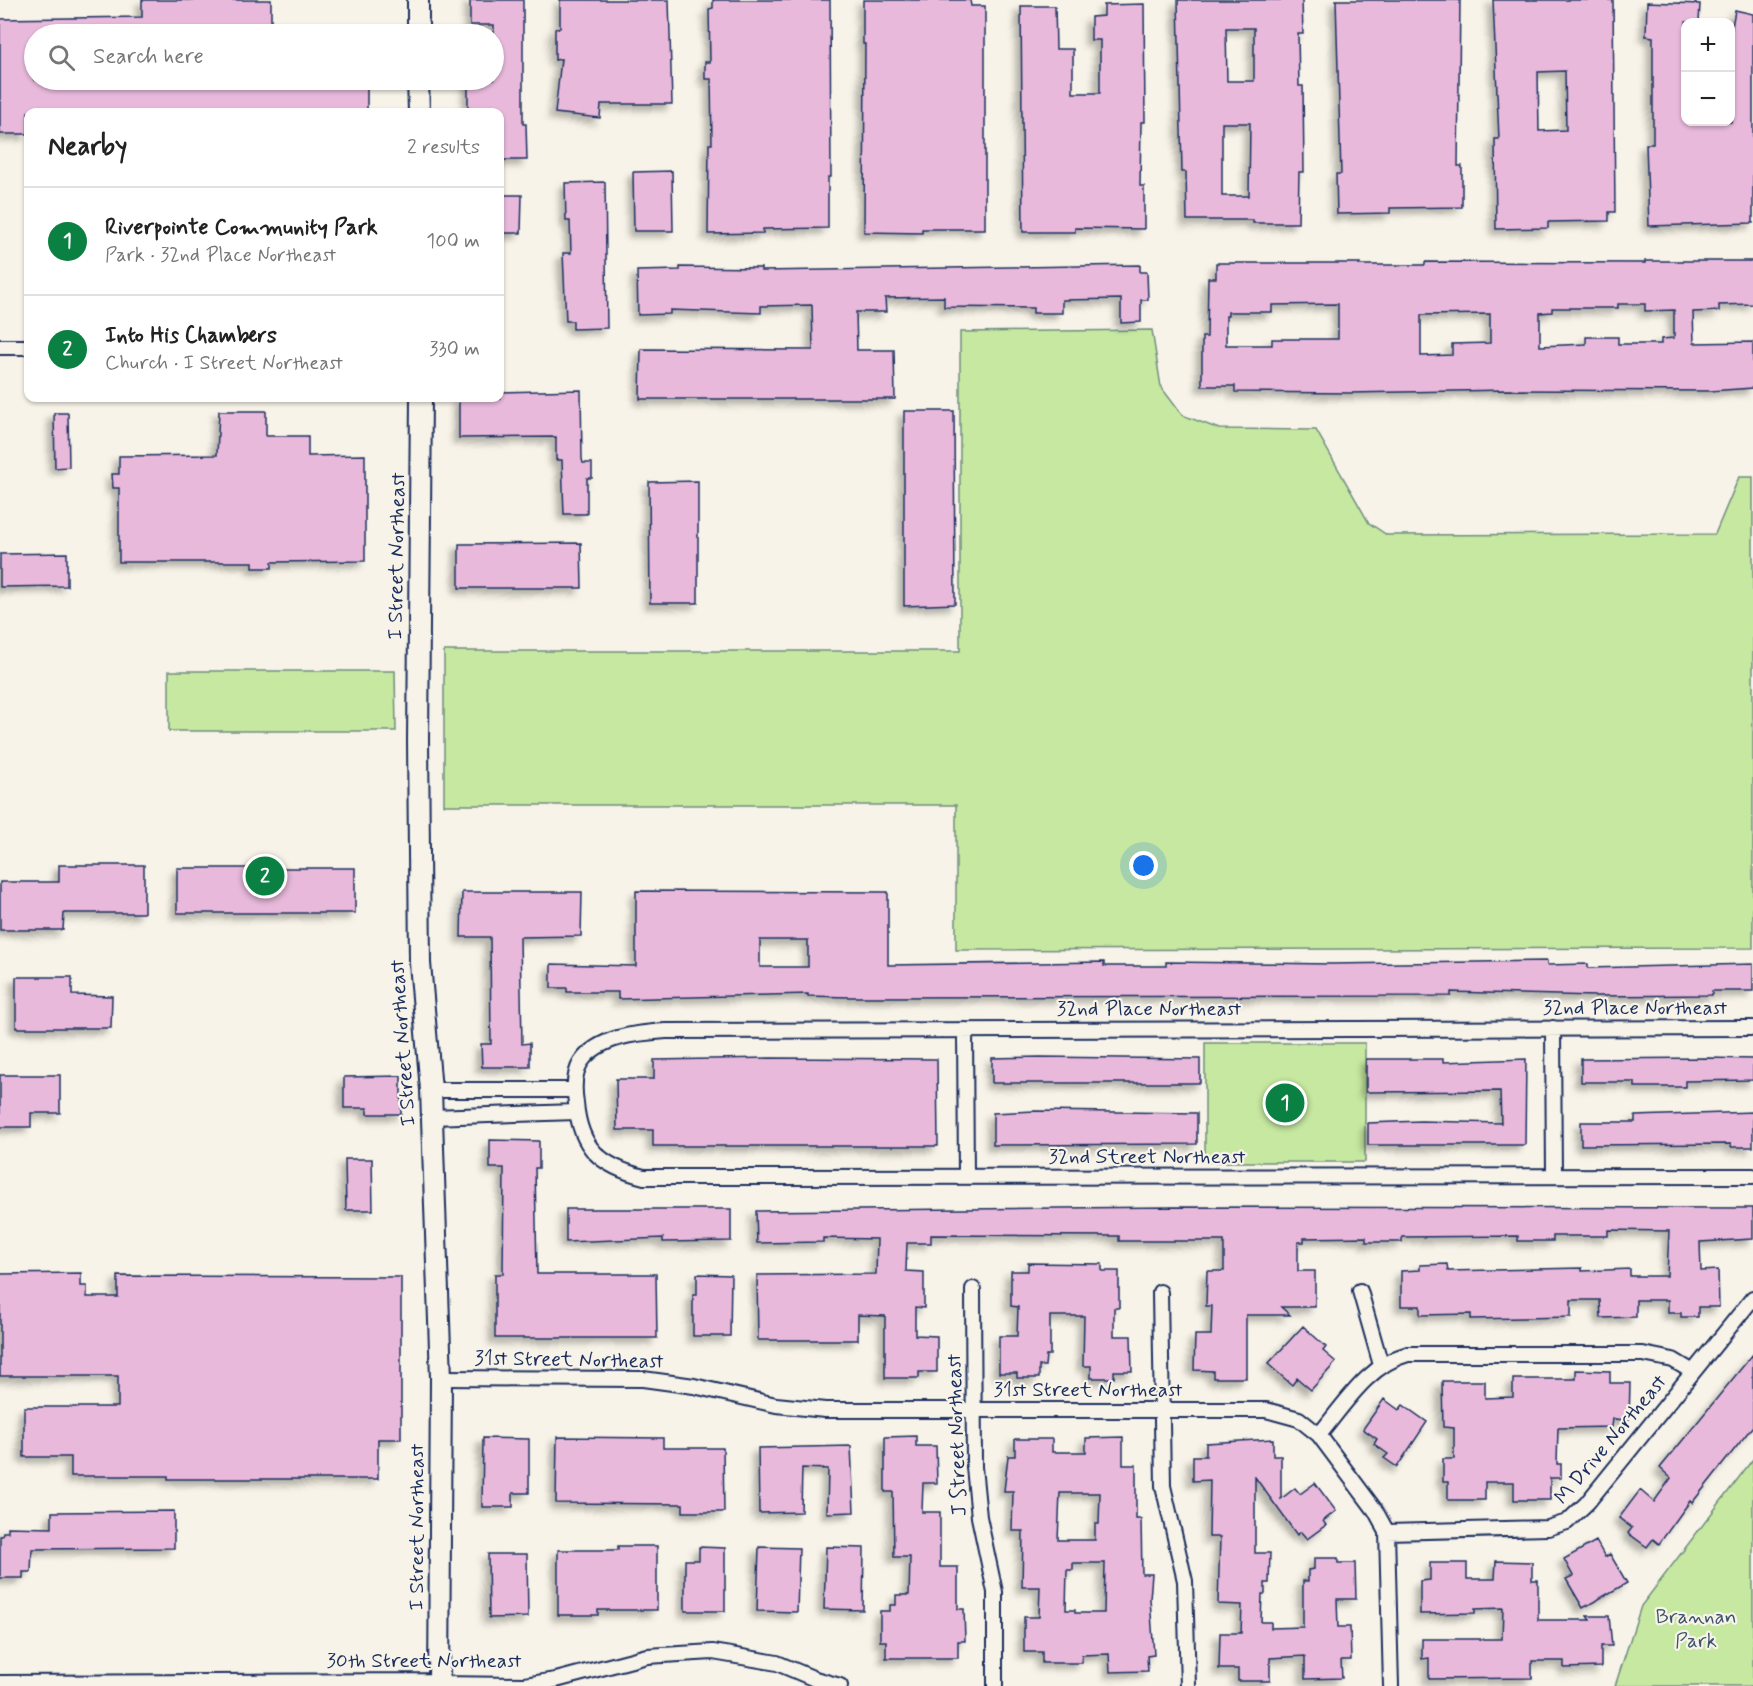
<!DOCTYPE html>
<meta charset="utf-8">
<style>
:root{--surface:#fff;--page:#f6f6f6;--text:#222;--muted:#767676;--line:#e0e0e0;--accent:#0b8043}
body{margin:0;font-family:Mynerve,sans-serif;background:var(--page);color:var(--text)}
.controls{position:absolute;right:18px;top:18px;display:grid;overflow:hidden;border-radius:12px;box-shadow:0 2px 4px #0004}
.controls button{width:54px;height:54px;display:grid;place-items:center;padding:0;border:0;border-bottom:2px solid var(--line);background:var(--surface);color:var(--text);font:30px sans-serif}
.you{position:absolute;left:1144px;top:866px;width:21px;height:21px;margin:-15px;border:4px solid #fff;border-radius:50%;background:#1a73e8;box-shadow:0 0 0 9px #1a73e833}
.badge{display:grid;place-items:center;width:39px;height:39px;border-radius:50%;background:var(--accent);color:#fff;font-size:20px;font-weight:700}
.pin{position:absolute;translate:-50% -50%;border:3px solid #fff;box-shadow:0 2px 6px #0006}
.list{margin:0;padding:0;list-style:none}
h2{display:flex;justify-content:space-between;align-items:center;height:78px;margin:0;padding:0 24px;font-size:26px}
h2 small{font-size:20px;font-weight:400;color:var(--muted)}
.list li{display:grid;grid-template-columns:39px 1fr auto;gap:18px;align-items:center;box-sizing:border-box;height:108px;padding:0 24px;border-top:2px solid var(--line)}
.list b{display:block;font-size:22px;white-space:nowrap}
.list p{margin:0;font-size:20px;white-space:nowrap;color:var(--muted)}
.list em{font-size:20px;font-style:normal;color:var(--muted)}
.icon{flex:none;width:33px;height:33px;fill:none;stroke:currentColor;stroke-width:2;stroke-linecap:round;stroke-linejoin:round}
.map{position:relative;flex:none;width:1753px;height:1686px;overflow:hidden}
.search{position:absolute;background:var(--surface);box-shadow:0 2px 4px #0004;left:24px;top:24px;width:480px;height:66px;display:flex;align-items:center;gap:15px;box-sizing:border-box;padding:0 21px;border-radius:33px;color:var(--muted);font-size:22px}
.panel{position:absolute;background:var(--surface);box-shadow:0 2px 4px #0004;left:24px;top:108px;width:480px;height:294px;border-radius:12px}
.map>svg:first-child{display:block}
</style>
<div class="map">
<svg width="1753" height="1686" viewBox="0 0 1753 1686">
<defs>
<filter id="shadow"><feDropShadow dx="-5.5" dy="5.5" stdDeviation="3" flood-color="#0004"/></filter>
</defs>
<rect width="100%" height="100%" fill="#f7f3e8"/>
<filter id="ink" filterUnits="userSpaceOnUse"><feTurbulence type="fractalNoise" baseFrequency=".0167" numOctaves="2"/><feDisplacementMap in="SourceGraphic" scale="12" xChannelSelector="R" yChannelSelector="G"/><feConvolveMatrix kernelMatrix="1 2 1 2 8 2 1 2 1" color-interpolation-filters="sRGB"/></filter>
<g filter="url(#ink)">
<path fill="#c6e8a0" stroke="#708c7f" stroke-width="1.5" d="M1152 330 1161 387 1182 415 1219 429 1316 430 1369 523 1387 535 1715 534 1739 477H1753V948L956 950V805H444V651H960V332Z
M169 671H395L396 731H169Z
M1205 1043H1365V1162H1205Z
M1753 1459V1686H1615L1641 1606Z"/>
<path fill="#e8b9db" stroke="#1b2f5e" stroke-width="1.5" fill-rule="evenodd" filter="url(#shadow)" d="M142 0H271V34H34V80H367V112H28V134H0V19L142 17Z
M470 0H523V124H526L527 160H500V112H468V80H494V25H470Z
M560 0H669L672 104H601L600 118 555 113 561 59 555 60V29L560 28Z
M713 0H830L831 177H828V228L763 229V233L708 234 709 144H712L711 79H705V62H710L709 9 713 8Z
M863 0H970L971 6H985V229H922V233L864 232 865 44H863Z
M1178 0H1302L1303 34H1298L1299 86H1303L1304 172H1299L1298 223H1253V220H1187L1186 172H1182ZM1226 28H1254V81H1227ZM1222 123H1250L1249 196H1222Z
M1336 0H1460L1458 166H1462V207L1390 208V213L1337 214 1336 174H1341Z
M1493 0H1613L1615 212H1609V221L1548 222V228L1496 229 1495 139H1499ZM1565 71 1566 130 1539 131 1538 72Z
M1647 2 1700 4 1699 22H1686V122H1731V33L1735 10 1753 14V223L1649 226 1646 144H1653V37L1646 36Z
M1144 4 1145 122H1141L1140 186H1144V229L1075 228V232H1023L1021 6H1055L1056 49H1073V93H1100V40H1091V17L1104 16V5Z
M672 171 673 231H634L633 172Z
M605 182 607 328 573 329V321H566L563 253H571L570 221H566L565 183Z
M500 195H522L521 233H500Z
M1645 261H1753V304L1719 305V311L1693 312 1694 343 1753 342V388L1710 391 1507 390 1350 393 1235 392V386H1202V337H1207L1208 278H1216V263H1360L1359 265H1425V262L1645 263ZM1338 304V339H1272V345H1226V316H1228V312H1272V305ZM1618 304H1645V311L1674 310V338L1661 339V344H1618V337H1586V344L1540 346V313L1552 312V308H1618ZM1490 314V343L1452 344V355L1421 356V315Z
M1140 265V272H1147L1148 300H1141V322L1121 323V299L1062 300V313H1033V308L944 307V297L885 298 886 312H856L857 350H894L895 399H640L641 349 813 350 812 305 761 306V313L670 310V314L638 315 637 271 680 270V267L761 268V271Z
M581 390 582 459 583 463H592V478H587V514H564L562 460H556V437L459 438V398H500V392Z
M219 411H266V436H308V456L365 455V561L272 562V568H253V562H119V488H113L112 474H119V456L217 455Z
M904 411H954L955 604 904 606Z
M54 413H68L69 467 55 468Z
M698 481V603H650L649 482Z
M581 543 582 588H459V544Z
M67 553V586L0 587V554Z
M255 863H275V868H355V913H177V868H255Z
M59 865H144V913H64L63 930H0V882H59Z
M636 891 888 892V965L1104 962V966H1166V962L1331 964 1547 961V965L1588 964V968L1753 964V991H1712V995L1595 996 1451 992V996L849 997 808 996V994L618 999V992H567V988H551V964L636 966ZM760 940H808V967H760Z
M462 892H582L581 936 520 937 522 1044 530 1043V1067H482L481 1044H491L490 937H461Z
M16 977H72V995L112 996 111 1028H16Z
M1040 1057 1200 1059V1083H992V1058Z
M771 1058 937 1059 938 1146H653V1130H617L616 1079H654V1060Z
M1708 1058 1753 1059V1080L1685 1081V1087H1635V1082H1581V1059Z
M1366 1059H1443V1062L1526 1059 1525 1145H1368V1123L1421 1121 1501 1123 1500 1091 1366 1092Z
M0 1075H60V1113H31V1127H0Z
M401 1076V1114H367V1108H344V1077Z
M1035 1111 1197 1113V1144L993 1145V1113Z
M1753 1112V1147H1731V1144L1581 1145V1122H1635V1116Z
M490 1140 539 1141V1168H535L537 1274H656L657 1338H495V1274H503L504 1168H490Z
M345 1159H372L373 1210H346Z
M1173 1207 1753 1208V1239L1700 1242 1701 1271 1718 1270 1719 1307H1698V1317H1681V1313H1668V1300H1636V1317L1601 1318 1600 1300H1571V1317L1471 1319V1314L1420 1315V1306H1401V1271L1420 1270V1265L1447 1264 1448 1271 1582 1268V1271L1630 1269V1276H1667L1669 1231 1608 1230V1236H1553V1241H1518V1236L1402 1237V1242H1366V1237L1304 1238V1242H1298V1271H1315V1307H1281L1290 1315H1246V1378H1213V1371L1194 1370 1195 1335H1211L1212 1306H1206L1207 1271H1224V1241H1119V1236L931 1235V1243H907L906 1271 924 1272V1308L915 1307V1335L937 1336V1372H919V1378H885V1316L858 1315V1340H758L757 1275 876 1274 877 1239 823 1238V1242L757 1243 756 1211Z
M566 1209H731V1241L663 1242V1238L566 1242Z
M1028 1263 1102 1264V1271H1119V1308H1114V1336H1131L1132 1371H1114V1378H1091V1366H1083L1084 1316H1050V1355H1046L1045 1366H1039V1378H1017V1373H999V1336H1017L1018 1307 1011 1306V1271H1028Z
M81 1273V1286H87V1297H118V1276L401 1277V1439H378V1479H168V1476H71V1457H24V1407H118V1376H0V1274Z
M697 1274 731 1275 730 1336H693V1295H697Z
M1303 1326 1326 1347 1323 1351 1336 1362 1311 1390 1297 1378 1292 1385 1268 1364Z
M1753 1354V1426L1692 1503 1690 1501 1659 1544 1653 1539 1647 1547 1628 1533 1632 1528 1619 1518 1640 1490 1654 1502 1671 1478 1660 1468Z
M1576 1370 1610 1371V1383H1630L1629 1420 1613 1419 1612 1427 1558 1428 1557 1464H1561V1478H1550V1500H1514V1482H1485V1500H1448V1482H1443V1459H1454V1428L1443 1427 1442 1381H1485V1398L1513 1397V1379H1576Z
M1384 1399 1399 1410 1403 1405 1427 1422 1397 1467 1384 1458 1388 1454 1374 1444 1377 1439 1363 1429Z
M916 1436V1446H936L937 1483H923L922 1512H940V1567H958V1609H964L965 1641H958V1658H886V1641H880V1611H890V1605H896V1595H909L910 1557H894L893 1492H885V1437Z
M557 1437 663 1438V1448H723L724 1512H683V1504L556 1503Z
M1123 1437V1465H1136V1519H1141L1142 1574H1152L1150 1599 1154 1655 1147 1656 1148 1671 1110 1672 1109 1654 1082 1655V1663H1042V1652H1024V1617H1039L1040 1587H1022L1023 1531H1012L1013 1491H1004L1008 1456H1015V1439H1052V1452H1086V1438ZM1060 1493H1100L1099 1524H1095V1540H1058ZM1073 1563H1105L1104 1613H1075V1610H1066L1067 1570H1073Z
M483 1438 529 1439V1493H513V1507H482Z
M1273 1439V1456H1281V1499L1295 1488 1300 1494 1315 1483 1336 1511 1323 1521 1326 1525 1307 1539 1301 1532 1297 1535 1255 1477V1553H1270L1269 1583H1265V1594H1262L1261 1622H1271V1628L1303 1627V1581H1308V1570L1314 1569V1558H1338V1563H1355L1356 1599H1337L1338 1627H1350L1351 1660H1341L1342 1678 1305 1679V1656L1270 1658V1681H1238V1669H1219L1220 1633H1241L1242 1605 1218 1604 1220 1537H1209L1210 1480 1193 1481V1456H1206V1443Z
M851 1446 854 1512 827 1513 828 1469 802 1468 801 1512 759 1513 758 1448Z
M174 1511V1548L32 1549 31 1572H23V1578H0V1536H2L3 1532H8V1527L52 1528V1512Z
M1596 1541 1605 1557 1610 1554 1627 1583 1583 1608 1566 1579 1573 1576 1564 1559Z
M618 1546H657V1610H598V1615H558V1550H618Z
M699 1547 725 1548V1611H685V1560H699Z
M759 1547 799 1548 797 1612 757 1611Z
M826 1547 864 1548 863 1610 824 1609Z
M488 1554H527L528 1617 489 1618Z
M1496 1561 1532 1562V1580H1538V1620H1590L1587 1616H1609L1612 1646H1601V1667L1564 1668V1661H1532V1678L1429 1679V1658L1422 1659V1639H1502L1503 1608 1475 1609V1613L1420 1614V1581L1430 1580V1563H1467V1579H1495Z"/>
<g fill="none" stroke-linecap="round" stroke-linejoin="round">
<defs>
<path id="street" d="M0 347H28
M1553 1028 1554 1176
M1753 1028 666 1031C638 1033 599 1036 581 1062 574 1073 574 1090 576 1103 580 1148 600 1166 644 1177L1753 1176
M965 1030 966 1177
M431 1090H574
M432 1117 576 1112
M973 1289 974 1467 979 1517 995 1592V1686
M1360 1291 1381 1365
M1160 1292 1163 1486 1185 1581 1188 1686
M441 1378 643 1379 694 1386 776 1405 825 1410H1266L1299 1419 1319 1435C1344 1405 1369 1364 1408 1354H1643L1673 1360 1693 1372
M1319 1435 1375 1510 1387 1532 1391 1686
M1387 1532 1548 1528 1567 1522 1587 1503 1753 1298
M439 1684 525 1685 556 1680 647 1656 713 1652 777 1663 815 1679 840 1686"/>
<path id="secondary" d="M418 0V34
M418 80 419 112
M421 398 418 740 420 963 431 1090 441 1378 439 1686
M0 1686 439 1684"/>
</defs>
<use href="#street" stroke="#1b2f5e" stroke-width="18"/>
<use href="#secondary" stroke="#1b2f5e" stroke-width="24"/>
<use href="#street" stroke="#f7f3e8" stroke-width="14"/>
<use href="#secondary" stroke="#f7f3e8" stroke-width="20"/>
</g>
</g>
<g text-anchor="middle" stroke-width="4.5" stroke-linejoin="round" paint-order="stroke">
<g font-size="21" fill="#1b2f5e" stroke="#f7f3e8">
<text transform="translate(396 556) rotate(-89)" y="7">I Street Northeast</text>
<text x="1635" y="1014">32nd Place Northeast</text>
<text x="1149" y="1015">32nd Place Northeast</text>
<text transform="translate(402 1043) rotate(-94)" y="7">I Street Northeast</text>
<text x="1147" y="1163">32nd Street Northeast</text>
<text transform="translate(569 1359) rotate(1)" y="7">31st Street Northeast</text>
<text x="1088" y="1396">31st Street Northeast</text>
<text transform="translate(956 1435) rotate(-92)" y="7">J Street Northeast</text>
<text transform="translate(1610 1439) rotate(-50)" y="7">M Drive Northeast</text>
<text transform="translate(416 1527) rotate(-90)" y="7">I Street Northeast</text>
<text x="424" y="1667">30th Street Northeast</text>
</g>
<g font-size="21" fill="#3d546b" stroke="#f7f3e8">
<text x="1696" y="1623">Brannan<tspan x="1696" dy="24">Park</tspan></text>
</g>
</g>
</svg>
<div class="controls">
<button>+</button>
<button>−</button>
</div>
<div class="you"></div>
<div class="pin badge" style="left:1285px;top:1103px">1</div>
<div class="pin badge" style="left:265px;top:876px">2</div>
<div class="search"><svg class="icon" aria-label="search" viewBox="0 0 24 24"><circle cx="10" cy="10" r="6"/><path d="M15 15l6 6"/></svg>Search here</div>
<section class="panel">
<h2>Nearby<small>2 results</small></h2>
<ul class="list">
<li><span class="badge">1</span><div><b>Riverpointe Community Park</b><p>Park · 32nd Place Northeast</p></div><em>100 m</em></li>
<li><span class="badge">2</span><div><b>Into His Chambers</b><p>Church · I Street Northeast</p></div><em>330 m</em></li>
</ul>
</section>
</div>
